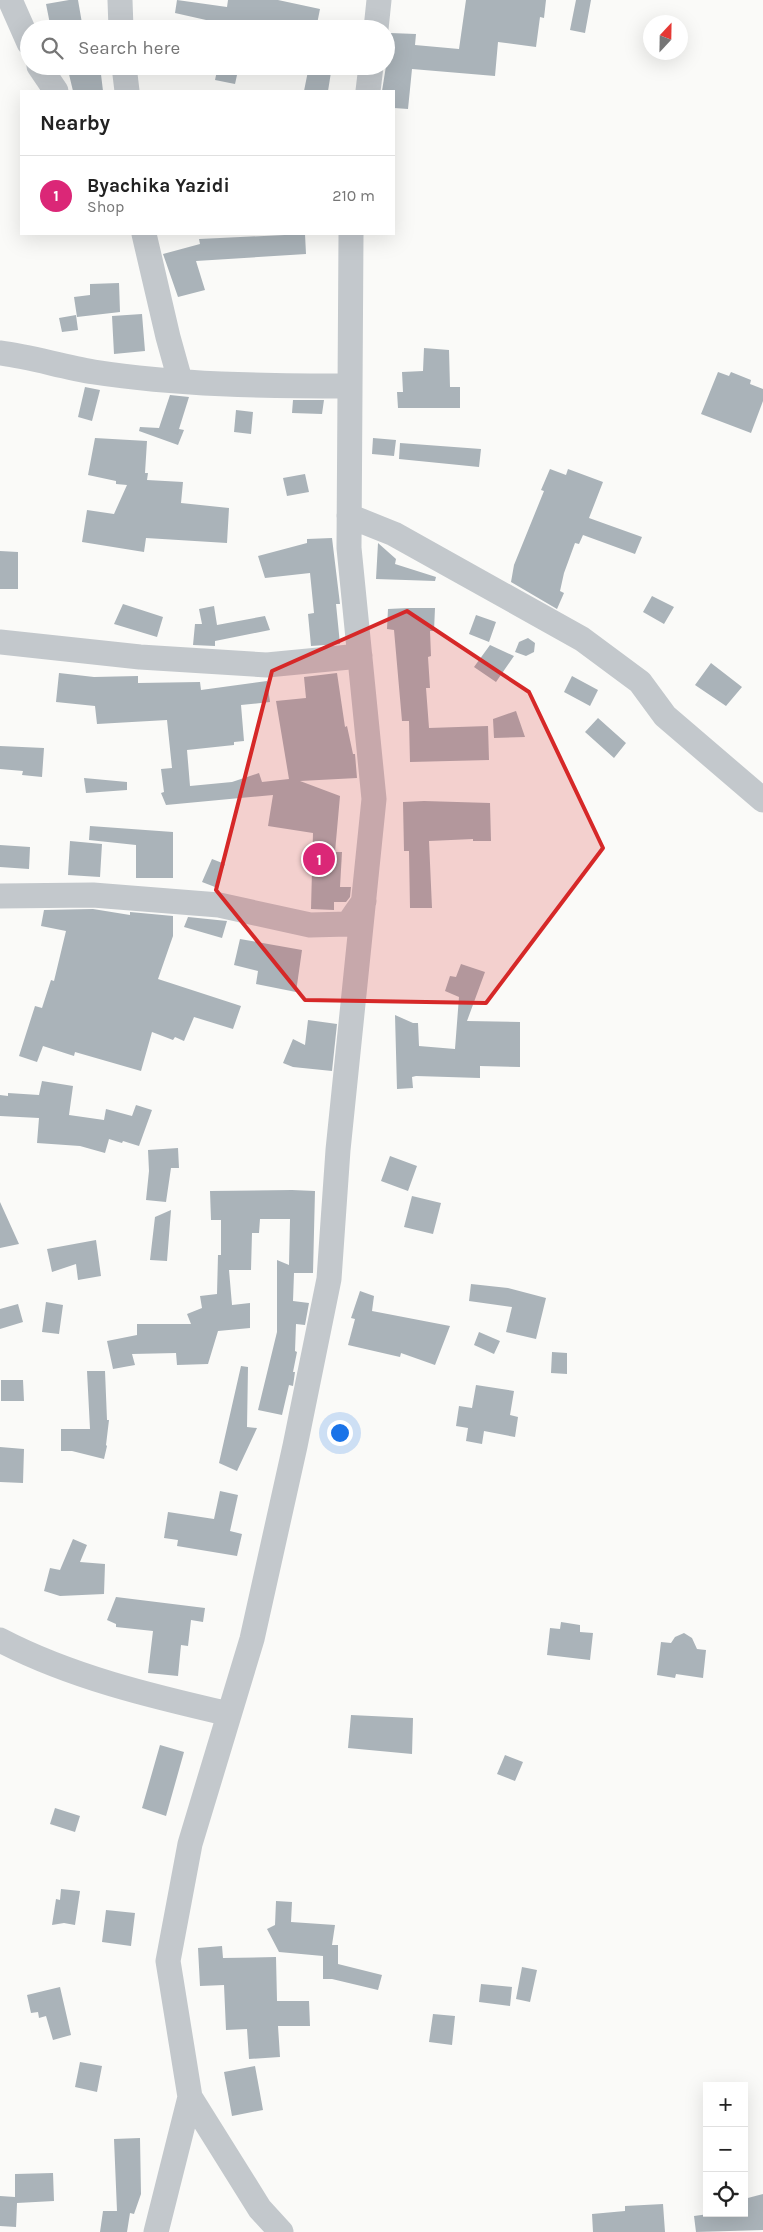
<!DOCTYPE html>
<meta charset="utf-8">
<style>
:root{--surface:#fff;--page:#f6f6f6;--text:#222;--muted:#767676;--line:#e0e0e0;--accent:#db2777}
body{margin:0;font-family:Karla,sans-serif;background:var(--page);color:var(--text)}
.controls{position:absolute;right:15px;bottom:15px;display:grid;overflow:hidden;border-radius:0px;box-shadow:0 5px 20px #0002}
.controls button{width:45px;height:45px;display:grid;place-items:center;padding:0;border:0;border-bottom:1px solid var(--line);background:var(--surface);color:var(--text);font:25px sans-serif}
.compass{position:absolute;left:643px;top:15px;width:45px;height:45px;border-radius:50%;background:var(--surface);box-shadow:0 5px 20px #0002;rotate:22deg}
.you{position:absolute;left:339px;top:1432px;width:18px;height:18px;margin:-12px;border:4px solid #fff;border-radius:50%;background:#1a73e8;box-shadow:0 0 0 8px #1a73e833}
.badge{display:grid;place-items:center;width:32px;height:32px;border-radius:50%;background:var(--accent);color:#fff;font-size:16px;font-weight:700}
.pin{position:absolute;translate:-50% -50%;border:2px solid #fff;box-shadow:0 1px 5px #0006}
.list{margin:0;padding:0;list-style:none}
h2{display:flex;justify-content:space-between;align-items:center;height:65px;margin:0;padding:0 20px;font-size:21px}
h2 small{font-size:16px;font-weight:400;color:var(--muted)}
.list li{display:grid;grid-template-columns:32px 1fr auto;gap:15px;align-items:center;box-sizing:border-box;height:80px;padding:0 20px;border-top:1px solid var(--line)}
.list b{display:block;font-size:19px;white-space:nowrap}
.list p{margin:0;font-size:16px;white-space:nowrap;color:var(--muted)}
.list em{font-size:16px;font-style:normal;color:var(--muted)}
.icon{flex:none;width:28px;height:28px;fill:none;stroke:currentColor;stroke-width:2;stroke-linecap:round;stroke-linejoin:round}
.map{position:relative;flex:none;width:763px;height:2232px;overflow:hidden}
.search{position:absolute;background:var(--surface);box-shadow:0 5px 20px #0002;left:20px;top:20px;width:375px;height:55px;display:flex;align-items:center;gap:12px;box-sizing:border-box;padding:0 18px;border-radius:28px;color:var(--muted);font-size:19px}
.panel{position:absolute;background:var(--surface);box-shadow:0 5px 20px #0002;left:20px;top:90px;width:375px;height:145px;border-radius:0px}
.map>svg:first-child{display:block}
</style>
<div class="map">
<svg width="763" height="2232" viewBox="0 0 763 2232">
<rect width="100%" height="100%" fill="#fafaf8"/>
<path fill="#aab3b9" d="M69 0H78L83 29H51L46 4Z
M177 0 227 7 228 0H278L320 9 316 29H246L175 13Z
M466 0H546L544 18 540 17 536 47 498 42 495 76 412 69 408 109 394 108V91H382L386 66V39L390 33 416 34 415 45 459 49Z
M576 0H591L585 33 570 30Z
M67 66H100L103 91H73Z
M218 66H239L235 84 215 80Z
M309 66H332L328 91H304Z
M305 234 306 254 196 261 205 290 178 297 163 254 200 244 199 239Z
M119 283 120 312 77 317 74 297 90 295V284Z
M142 314 145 351 114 354 112 316Z
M76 315 78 330 62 332 59 318Z
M424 348 449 350 450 387H460V408H398L397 392H403L402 372 423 371Z
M718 372 729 376 731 372 751 380 750 384 763 389V401L751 433 701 414Z
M85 387 100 390 92 421 78 417Z
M170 395 189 397 179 429 184 430 178 445 139 431 140 427 159 428Z
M293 400H324L322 414 292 413Z
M236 410 253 412 251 434 234 432Z
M95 438 147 441 145 473H148L147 480 183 482 181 503 229 508 227 543 146 538 144 552 82 542 87 510 114 514 127 485 116 484V481L88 475Z
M373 438 396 440 394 456 372 454Z
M400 443 481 449 479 467 399 459Z
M550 469 566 475 568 469 603 482 589 518 642 537 635 554 583 535 579 544 575 543 564 573 560 591 564 593 557 609 511 582 514 565 544 491 541 490Z
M305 474 309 492 287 496 283 478Z
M332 538 340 604H336L340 644 311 646 308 614 314 613 310 573 265 578 258 556 307 543V539Z
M378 543 396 559 395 564 436 577 435 581 376 579Z
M0 551 18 552V589H0Z
M652 596 674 607 664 624 643 612Z
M123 604 163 617 157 637 114 624Z
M214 606 217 625 265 616 270 630 215 641V646L193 645 195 624H202L199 609Z
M408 608H435L434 631H430L431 656 428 657 430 688H426L429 728 488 726 489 760 410 762 409 721H402L394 630 387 629 388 609Z
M476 615 496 622 489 642 469 634Z
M528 638 535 643 534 652 526 656 515 652 519 642Z
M490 645 514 656 496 682 474 667Z
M711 663 742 687 726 706 695 685Z
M59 673 94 677 138 676V683L200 682 201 690 267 681 270 702 241 705 244 741 234 742V745L187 750 190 786 232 782 259 773 262 782 289 779 276 701 306 698 304 677 337 673 345 727 347 726 353 754H355L357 778 300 781 340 796 335 852H342L340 887H351L350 897 346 902H334V910L311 909 313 833 268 826 273 795 166 805 161 793 164 792 161 769 172 768 167 720 97 724 95 706 56 702Z
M572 676 598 690 590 706 564 692Z
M516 711 525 737 494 738 493 719Z
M598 718 626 743 614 758 585 732Z
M0 746 44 748 42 777 22 775 23 771 0 769Z
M84 778 127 782V790L86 793Z
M424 801 490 803 491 841H473V839L429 841 432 908H410L409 851H404L403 802Z
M90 826 173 832V878H136V845L89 840Z
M70 841 102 844 100 877 68 875Z
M0 845 30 847 29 869 0 867Z
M212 859 225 864 215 887 202 882Z
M93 909 130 915V912L173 916V936L158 979 241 1006 233 1029 194 1017 184 1041 175 1037 173 1040 152 1032 141 1071 75 1052 74 1056 43 1046 37 1062 19 1056 35 1006 42 1008 51 980 54 981 66 931 41 926 44 910Z
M188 917 227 921 222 938 184 927Z
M240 939 302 950 296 992 256 984 258 971 234 965Z
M461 964 485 972 467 1021 520 1022V1067L480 1066V1078L416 1076 412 1077 413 1088 397 1089 395 1015 413 1023H418L419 1046 455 1049 459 997 445 991 450 976 456 977Z
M308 1020 337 1024 332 1071 293 1067 283 1063 293 1039 305 1045Z
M42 1081 73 1086 69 1115 104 1120 106 1109 132 1116 136 1105 152 1110 139 1146 123 1141 122 1143 109 1139 105 1153 80 1146 37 1143 39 1118 0 1116V1095L8 1096V1093L39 1095Z
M178 1148 179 1168H171L166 1202 146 1200 149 1171 148 1150Z
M390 1156 417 1166 408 1191 381 1181Z
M292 1190 315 1191 313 1273H294L293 1301 309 1303 305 1325 296 1324 295 1351 297 1352 293 1372H295L293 1386 289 1385 282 1415 258 1410 277 1332V1260L289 1265 290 1219H260L259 1233H252L251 1270H229L232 1305 250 1303V1328L218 1331 208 1364 177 1365 176 1353 132 1354 135 1365 113 1369 107 1341 137 1335V1324H191L187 1314 202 1308 200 1296 217 1294 218 1255H221V1220H211L210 1191Z
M412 1196 441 1203 433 1234 404 1227Z
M0 1202 19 1244 0 1248Z
M171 1210 167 1261 150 1260 155 1217Z
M96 1240 101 1276 78 1280 76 1264 52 1272 47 1249Z
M471 1284 508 1288 546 1298 536 1339 506 1332 512 1307 469 1301Z
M360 1291 374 1296 372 1311 450 1326 435 1365 401 1353 400 1357 348 1345 355 1319 351 1318Z
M46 1302 63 1305 59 1334 42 1332Z
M18 1304 23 1322 0 1329V1309Z
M479 1332 500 1341 494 1354 474 1345Z
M552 1352 567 1353V1374L551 1373Z
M241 1366 248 1367 247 1427 257 1428 237 1471 219 1463Z
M87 1371H105L107 1420H109L106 1445 107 1446 104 1459 72 1451H61V1429H90Z
M1 1380H23L24 1401H1Z
M476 1385 514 1391 510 1415 518 1417 515 1437 484 1431 482 1444 466 1441 468 1428 456 1426 459 1406 472 1408Z
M0 1447 24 1449 23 1483 0 1482Z
M220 1491 238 1495 230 1531 242 1534 237 1556 177 1546 178 1540 164 1538 168 1512 214 1519Z
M73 1539 87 1545 80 1562 105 1564 104 1594 60 1596 44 1591 50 1568 60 1570Z
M116 1597 205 1608 203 1622 191 1620 188 1646 181 1645 178 1676 148 1673 153 1631 116 1627V1624L107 1620Z
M561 1622 580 1625V1632L593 1633 590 1660 547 1655 550 1628 560 1629Z
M684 1633 692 1638 697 1649 706 1650 703 1678 676 1674 675 1678 657 1675 661 1642 671 1643 675 1637Z
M351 1715 413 1718 412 1754 348 1748Z
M160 1745 184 1752 166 1816 142 1808Z
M505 1755 523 1762 515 1781 497 1774Z
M55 1808 80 1816 75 1832 50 1824Z
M61 1889 80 1891 75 1925 64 1923 52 1925 56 1899 60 1900Z
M276 1901 292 1902 291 1922 335 1925 332 1945H338V1964L382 1975 378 1990 332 1979H323V1956L279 1952 267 1929 275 1925Z
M106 1910 135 1913 131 1946 102 1942Z
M222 1946 223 1958 276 1957 277 2001H309L310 2026H278L280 2057 249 2059 247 2029 226 2030 224 1985 200 1986 198 1948Z
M522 1967 537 1970 530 2002 516 1999Z
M481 1984 512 1987 510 2006 479 2002Z
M60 1987 71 2035 53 2040 46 2016 39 2018 38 2012 31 2013 27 1995Z
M433 2014 455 2016 452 2045 429 2042Z
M80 2062 102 2066 97 2092 75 2087Z
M255 2066 263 2110 232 2116 224 2072Z
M140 2138 141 2194 134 2214 130 2213 127 2232H100L103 2211H117L114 2139Z
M53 2173 54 2201 17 2203 16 2227 0 2226V2196L15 2197V2174Z
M763 2194V2230L696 2232 694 2216 716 2213H744V2199Z
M663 2204 665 2232H593L592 2214 625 2211V2206Z"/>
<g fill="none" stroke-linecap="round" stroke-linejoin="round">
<path stroke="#c3c8cc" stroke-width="25" d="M10 0 29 43
M120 0 121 29
M376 29 379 0
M39 66 56 91
M124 66 127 91
M368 91 371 66
M144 234 168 337 180 380
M0 353C32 357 62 367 94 372 178 385 264 386 350 386
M349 516 394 534 582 639 640 682 665 716 763 800
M0 642 140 657 267 665 360 656
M0 896 93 895 219 905 310 925 348 924 364 901
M0 1640C71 1677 151 1696 229 1714
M156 2232 190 2097
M281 2232 260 2209 190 2097 168 1961 190 1844 252 1639 295 1446 329 1279 338 1150 374 799 349 548 351 234"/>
</g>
<path fill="#d62828" fill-opacity="0.2" stroke="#d62828" stroke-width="4" stroke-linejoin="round" d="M407 611 529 692 603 848 486 1003 305 1000 216 890 272 671Z"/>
</svg>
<div class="controls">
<button>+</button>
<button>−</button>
<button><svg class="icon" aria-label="locate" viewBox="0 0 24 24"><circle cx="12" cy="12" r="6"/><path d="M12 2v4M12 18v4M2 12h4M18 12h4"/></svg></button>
</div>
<svg class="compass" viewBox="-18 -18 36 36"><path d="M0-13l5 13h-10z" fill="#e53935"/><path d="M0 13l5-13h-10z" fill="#767676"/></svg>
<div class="you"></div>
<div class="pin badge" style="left:319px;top:859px">1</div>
<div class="search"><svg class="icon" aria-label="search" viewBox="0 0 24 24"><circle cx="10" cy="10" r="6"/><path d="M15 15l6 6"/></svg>Search here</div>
<section class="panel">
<h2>Nearby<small></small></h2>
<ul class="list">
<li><span class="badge">1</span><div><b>Byachika Yazidi</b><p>Shop</p></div><em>210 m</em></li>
</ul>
</section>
</div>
